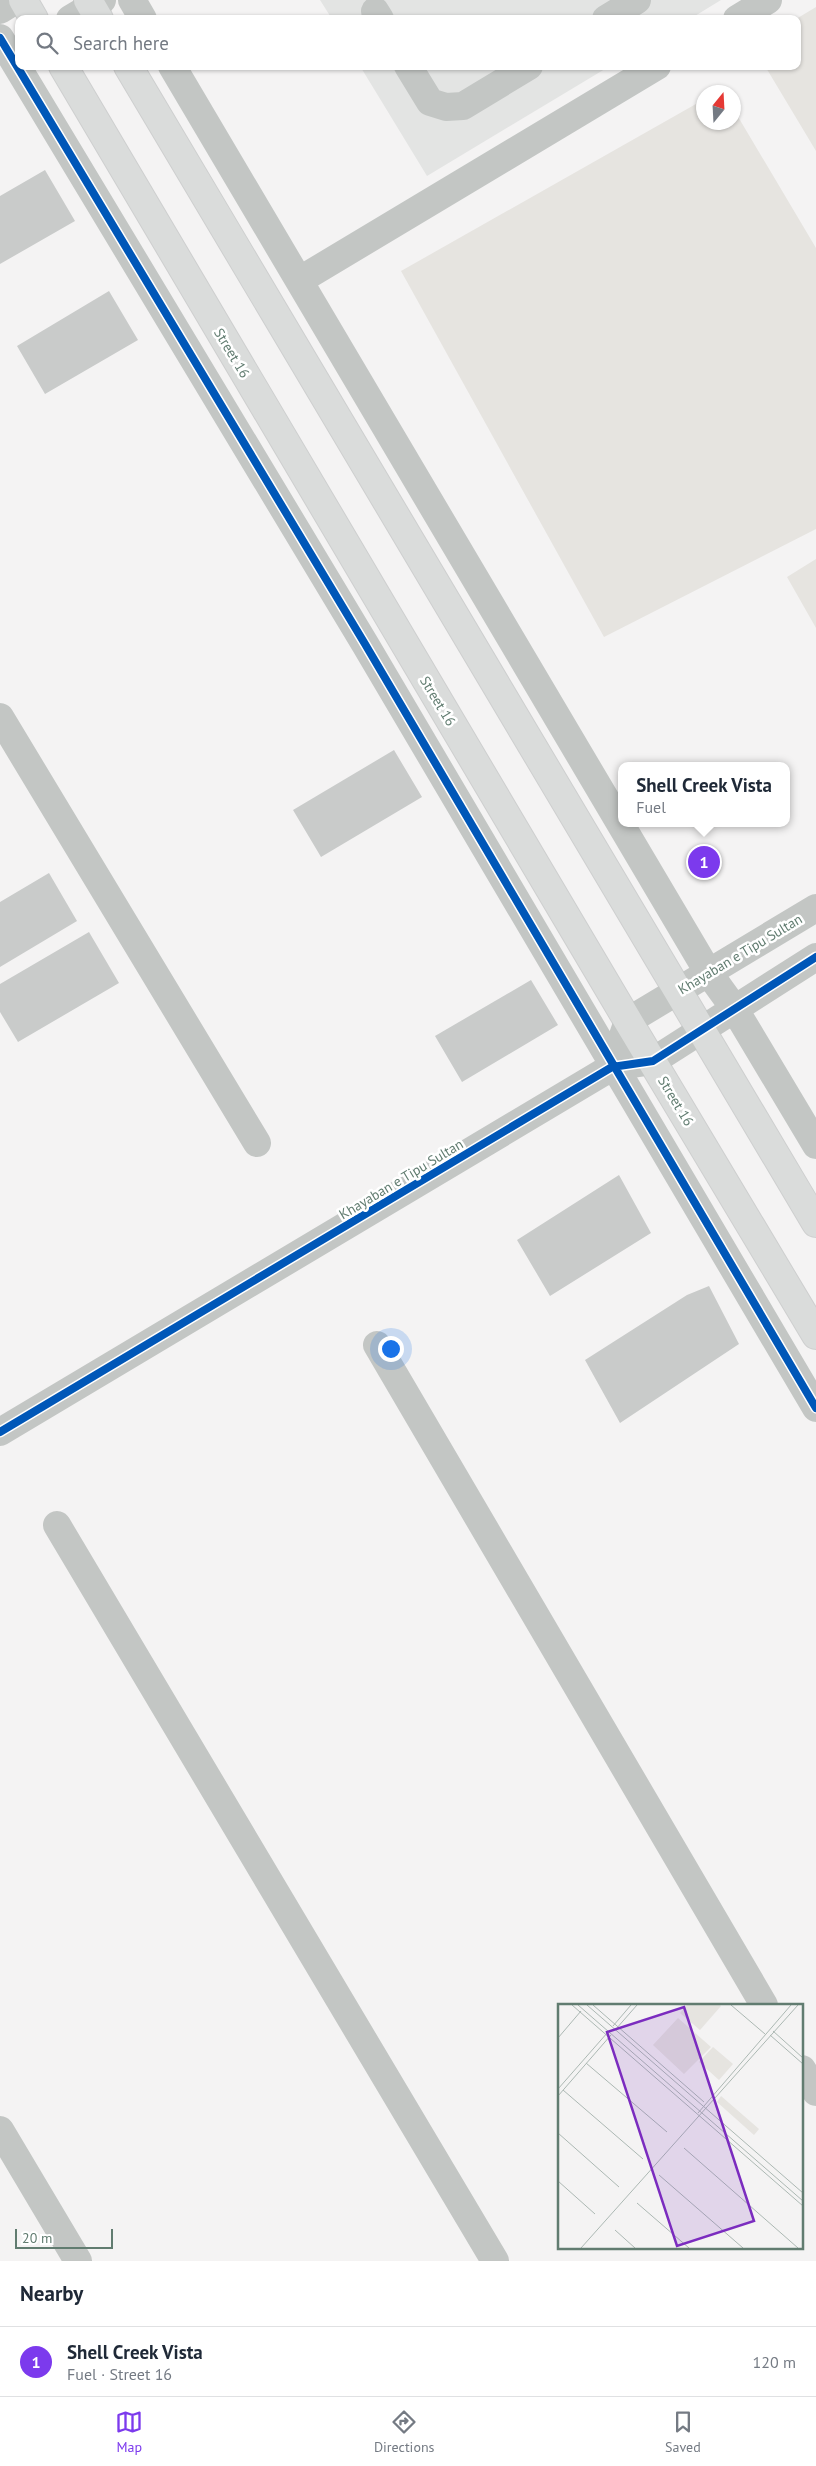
<!DOCTYPE html>
<meta charset="utf-8">
<style>
:root{--surface:#fff;--page:#f2f2f3;--text:#1f2937;--muted:#747a83;--line:#e0e1e3;--accent:#7c3aed}
body{margin:0;font-family:"PT Sans",sans-serif;background:var(--page);color:var(--text)}
.compass{position:absolute;left:696px;top:85px;width:45px;height:45px;border-radius:50%;background:var(--surface);box-shadow:0 1px 4px #0004;rotate:18deg}
.scale{position:absolute;left:15px;bottom:12px;width:98px;box-sizing:border-box;padding-left:5px;border:2px solid #617c70;border-top:0;font-size:14px;line-height:18px;white-space:nowrap;color:#617c70;-webkit-text-stroke:4px #fff;paint-order:stroke}
.you{position:absolute;left:390px;top:1348px;width:18px;height:18px;margin:-12px;border:4px solid #fff;border-radius:50%;background:#1a73e8;box-shadow:0 0 0 8px #1a73e833}
.badge{display:grid;place-items:center;width:32px;height:32px;border-radius:50%;background:var(--accent);color:#fff;font-size:16px;font-weight:700}
.pin{position:absolute;translate:-50% -50%;border:2px solid #fff;box-shadow:0 1px 5px #0006}
.popup{position:absolute;left:618px;top:762px;width:172px;height:65px;box-sizing:border-box;display:grid;place-content:center;border-radius:10px;background:var(--surface);filter:drop-shadow(0 1px 4px #0005);font-size:16px;white-space:nowrap;color:var(--muted)}
.popup b{font-size:19px;color:var(--text)}
.popup::after{content:'';position:absolute;left:50%;top:100%;margin-left:-10px;border:10px solid transparent;border-top-color:var(--surface)}
.list{margin:0;padding:0;list-style:none}
h2{display:flex;justify-content:space-between;align-items:center;height:65px;margin:0;padding:0 20px;font-size:21px}
h2 small{font-size:16px;font-weight:400;color:var(--muted)}
.list li{display:grid;grid-template-columns:32px 1fr auto;gap:15px;align-items:center;box-sizing:border-box;height:70px;padding:0 20px;border-top:1px solid var(--line)}
.list b{display:block;font-size:19px;white-space:nowrap}
.list p{margin:0;font-size:16px;white-space:nowrap;color:var(--muted)}
.list em{font-size:16px;font-style:normal;color:var(--muted)}
.icon{flex:none;width:28px;height:28px;fill:none;stroke:currentColor;stroke-width:2;stroke-linecap:round;stroke-linejoin:round}
.map{position:relative;flex:none;width:816px;height:2261px;overflow:hidden}
.search{position:absolute;background:var(--surface);box-shadow:0 1px 4px #0004;left:15px;right:15px;top:15px;height:55px;display:flex;align-items:center;gap:12px;box-sizing:border-box;padding:0 18px;border-radius:10px;color:var(--muted);font-size:19px}
.sheet{height:135px;background:var(--surface)}
nav{display:flex;justify-content:space-around;align-items:center;box-sizing:border-box;height:70px;border-top:1px solid var(--line);background:var(--surface);font-size:14px;color:var(--muted)}
nav a{display:grid;justify-items:center;gap:2px}
nav .on{color:var(--accent)}
.map>svg:first-child{display:block}
</style>
<div class="map">
<svg width="816" height="2261" viewBox="0 0 816 2261">
<rect width="100%" height="100%" fill="#f4f3f3"/>
<path fill="#e3e4e3" d="M320 0H721L690 19H332Z
M360 66H610L427 176Z"/>
<path fill="#e6e4e0" d="M816 7V151L765 66H797L796 19Z
M703 100 704 122H734V110L816 248V529L604 637 401 271Z
M816 559V628L787 577Z"/>
<path fill="#c9cbca" d="M45 170 75 221 0 264V196Z
M109 291 138 340 45 394 17 346Z
M394 750 422 797 321 857 293 810Z
M49 873 77 921 0 967V902Z
M89 932 119 983 18 1042 0 1012V984Z
M531 980 558 1025 462 1082 435 1036Z
M619 1175 651 1233 550 1296 517 1240Z
M709 1286 739 1344 620 1423 585 1360 687 1295Z"/>
<g fill="none" stroke-linecap="round" stroke-linejoin="round">
<defs>
<path id="major" d="M23 0 34 19
M88 0 99 19
M63 66 628 1021 816 1335
M128 66 816 1223"/>
</defs>
<use href="#major" stroke="#cecfcf" stroke-width="30"/>
<path stroke="#c3c6c4" stroke-width="28" d="M132 0 143 19
M0 10 16 0
M375 11 380 19
M70 19 102 0
M606 19 637 0
M737 19 768 0
M0 38 365 644 816 1408
M172 66 708 972 734 1008 816 1145
M408 66 430 102 446 107 463 106 529 66
M300 280 657 66
M0 717 257 1143
M612 1067 628 1021 816 908
M377 1345 764 2005
M0 1432 612 1067 653 1061 816 957
M57 1525 495 2261
M802 2069 816 2092
M0 2130 78 2261"/>
<use href="#major" stroke="#dadcdb" stroke-width="28"/>
<defs>
<path id="cycleway" d="M0 38 365 644 816 1408
M0 1432 612 1067 653 1061 816 957"/>
</defs>
<use href="#cycleway" stroke="#fff" stroke-width="11"/>
<use href="#cycleway" stroke="#0057b8" stroke-width="8"/>
</g>
<g text-anchor="middle" stroke-width="5" stroke-linejoin="round" paint-order="stroke">
<g font-size="14" fill="#617c70" stroke="#fff">
<text transform="translate(232 353) rotate(59)" y="5">Street 16</text>
<text transform="translate(438 701) rotate(59)" y="5">Street 16</text>
<text transform="translate(740 954) rotate(-31)" y="5">Khayaban e Tipu Sultan</text>
<text transform="translate(676 1101) rotate(59)" y="5">Street 16</text>
<text transform="translate(401 1179) rotate(-31)" y="5">Khayaban e Tipu Sultan</text>
</g>
</g>
<g transform="translate(558 2004)">
<rect width="245" height="245" fill="#f4f3f3"/>
<path d="M129 1H162L163 2 142 26 122 9ZM120 14 153 43 126 70 95 41ZM155 43 175 60 161 76 141 58ZM163 92 201 125 196 131 159 98Z" fill="#e6e4e0"/>
<path fill="none" stroke="#acb8b3" stroke-width="1" d="M14 1 245 202M20 1 245 197M29 1 245 189M35 1 146 98M173 1 207 30M55 22 73 1M58 25 79 1M215 27 245 54M212 31 245 60M0 34 23 7M28 59 109 128M0 85 50 28M5 86 85 155M0 92 53 31M140 109 233 1M0 129 61 183M126 144 240 244M101 171 185 244M0 177 37 210M79 199 131 244M57 226 77 244M23 244 240 1"/>
<path fill="#7b2cbf" fill-opacity="0.15" stroke="#7b2cbf" stroke-width="2.5" d="M126 3 196 217 119 242 49 28Z"/>
<rect width="245" height="245" fill="none" stroke="#617c70" stroke-width="2.5"/>
</g>
</svg>
<svg class="compass" viewBox="-18 -18 36 36"><path d="M0-13l5 13h-10z" fill="#e53935"/><path d="M0 13l5-13h-10z" fill="#747a83"/></svg>
<div class="scale">20 m</div>
<div class="you"></div>
<div class="pin badge" style="left:704px;top:862px">1</div>
<div class="popup"><b>Shell Creek Vista</b>Fuel</div>
<div class="search"><svg class="icon" aria-label="search" viewBox="0 0 24 24"><circle cx="10" cy="10" r="6"/><path d="M15 15l6 6"/></svg>Search here</div>
</div>
<section class="sheet">
<h2>Nearby<small></small></h2>
<ul class="list">
<li><span class="badge">1</span><div><b>Shell Creek Vista</b><p>Fuel · Street 16</p></div><em>120 m</em></li>
</ul>
</section>
<nav>
<a class="on"><svg class="icon" aria-label="map" viewBox="0 0 24 24"><path d="M3 6l6-2 6 2 6-2v14l-6 2-6-2-6 2zM9 4v14M15 6v14"/></svg>Map</a>
<a><svg class="icon" aria-label="directions" viewBox="0 0 24 24"><path d="M12 3l9 9-9 9-9-9zM9 14v-3h6M13 9l2 2-2 2"/></svg>Directions</a>
<a><svg class="icon" aria-label="saved" viewBox="0 0 24 24"><path d="M7 4h10v16l-5-4-5 4z"/></svg>Saved</a>
</nav>
